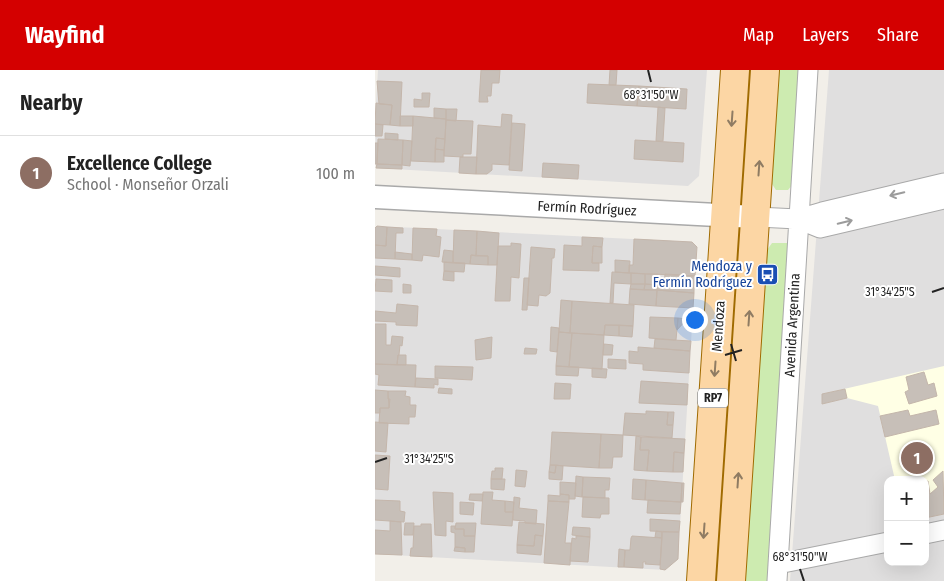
<!DOCTYPE html>
<meta charset="utf-8">
<style>
:root{--surface:#fff;--page:#f2f2f2;--text:#222;--muted:#767676;--line:#e0e0e0;--accent:#d40000}
body{margin:0;font-family:"Fira Sans Condensed",sans-serif;background:var(--page);color:var(--text)}
.controls{position:absolute;right:15px;bottom:15px;display:grid;overflow:hidden;border-radius:10px;box-shadow:0 5px 20px #0002}
.controls button{width:45px;height:45px;display:grid;place-items:center;padding:0;border:0;border-bottom:1px solid var(--line);background:var(--surface);color:var(--text);font:25px sans-serif}
.you{position:absolute;left:319px;top:249px;width:18px;height:18px;margin:-12px;border:4px solid #fff;border-radius:50%;background:#1a73e8;box-shadow:0 0 0 8px #1a73e833}
.badge{display:grid;place-items:center;width:32px;height:32px;border-radius:50%;background:var(--accent);color:#fff;font-size:16px;font-weight:700}
.pin{position:absolute;translate:-50% -50%;border:2px solid #fff;box-shadow:0 1px 5px #0006}
.list{margin:0;padding:0;list-style:none}
h2{display:flex;justify-content:space-between;align-items:center;height:65px;margin:0;padding:0 20px;font-size:21px}
h2 small{font-size:16px;font-weight:400;color:var(--muted)}
.list li{display:grid;grid-template-columns:32px 1fr auto;gap:15px;align-items:center;box-sizing:border-box;height:75px;padding:0 20px;border-top:1px solid var(--line)}
.list b{display:block;font-size:19px;white-space:nowrap}
.list p{margin:0;font-size:16px;white-space:nowrap;color:var(--muted)}
.list em{font-size:16px;font-style:normal;color:var(--muted)}
.map{position:relative;flex:none;width:569px;height:511px;overflow:hidden}
header{display:flex;align-items:center;gap:30px;box-sizing:border-box;height:70px;padding:0 25px;background:var(--accent);color:#fff}
header strong{font-size:24px}
nav{display:flex;gap:28px;margin-inline-start:auto;font-size:18px}
main{display:flex}
aside{flex:1;background:var(--surface)}
.map>svg:first-child{display:block}
</style>
<header>
<strong>Wayfind</strong>
<nav><a>Map</a><a>Layers</a><a>Share</a></nav>
</header>
<main>
<aside>
<h2>Nearby<small></small></h2>
<ul class="list">
<li><span class="badge" style="background:#8d6e63">1</span><div><b>Excellence College</b><p>School · Monseñor Orzali</p></div><em>100 m</em></li>
</ul>
</aside>
<div class="map">
<svg width="569" height="511" viewBox="0 0 569 511">
<rect width="100%" height="100%" fill="#f2efe9"/>
<path fill="#e0dfdf" fill-rule="evenodd" d="M3 0H332L324 106 313 116 1 98 0 50Z
M454 0H569V511H415ZM513 410H550V492H513Z
M2 156 317 172 320 206 303 489 290 500 0 484V158Z"/>
<path fill="#ffffe5" d="M569 296V444L550 448V410H520L503 336 472 328 447 334V324Z"/>
<path fill="#cdebb0" d="M403 0H425L418 114 413 120H401L397 114Z
M397 173H412L418 181 395 511H370L392 180Z"/>
<path fill="#c7bfb8" stroke="#c4b6ab" d="M106 0H125L124 13H117L116 26H112L113 32H104Z
M235 0H242L241 15H234Z
M2 11 27 12 25 56 15 55 17 35 4 34Z
M213 14 264 16 262 36 212 33Z
M264 16 312 19 311 39 262 36Z
M47 23H55L54 37H39V29L47 30Z
M1 33 17 35 15 55 0 54Z
M283 37 290 38 288 71H281Z
M59 38 71 39V49L59 48Z
M71 39H82L81 51 71 50Z
M127 44 137 45 134 95 117 94V100L112 104H101L103 55 126 57Z
M25 46H38V56H25Z
M38 46 71 49 70 69 61 68 60 92 36 91Z
M71 50 98 51 96 84H88V87L69 86Z
M137 53 150 54 147 101 134 100Z
M0 54 8 55 7 66H0Z
M10 63 23 64V70L10 69Z
M61 68 70 69 69 80 60 79Z
M3 69 28 70 27 95 2 94Z
M28 70 37 71 35 96 27 95Z
M260 70 309 73 308 92 259 89Z
M0 73H3L2 94H0Z
M60 79 69 80V92H60Z
M85 87H102L101 104 84 103Z
M168 93 204 95 203 109 167 107Z
M2 94 27 95V99L1 98Z
M2 156 12 157 11 176 0 175V158Z
M12 157 28 158V163H21L20 189 0 188V175L11 176Z
M38 158 62 159 61 166 66 167 64 187 48 185 47 191 37 190Z
M79 160 102 161 101 186 96 185 95 194 78 193Z
M102 161 124 163 122 195H113V186H101Z
M207 167 228 168 227 177 218 176 217 193H224V201L188 200 189 175 207 176Z
M259 169 317 172 322 177 320 206 254 203V195H258Z
M136 173 146 174 144 208 136 207 135 231H120L123 176H136Z
M218 176 227 177V193H217Z
M156 177 180 179 179 188H177L175 223 171 226 164 225 163 236 152 235Z
M69 180 78 181V193L67 192Z
M20 182 37 184V190L20 189Z
M96 185 113 186V195L95 194Z
M240 190 255 191 254 203 240 202Z
M69 192 90 193 89 202 69 201Z
M0 196 25 198V207L0 205Z
M69 201 79 202V211L68 210Z
M237 202 256 203V214L239 213 238 233H235Z
M256 203 270 204V214H256Z
M270 204H283L282 215 270 214Z
M290 204 320 206 319 217 289 216Z
M149 208H154L152 240H147Z
M1 209 17 210V222L0 221Z
M28 214 36 215V223H28Z
M256 214H270L269 220 255 219Z
M270 214 282 215V220H269Z
M282 215 319 217V223L282 220Z
M255 219 282 220 281 236 254 234Z
M282 220 319 223 318 238 281 236Z
M186 230 197 231 195 263 184 262Z
M197 231 259 235 258 256 230 255 229 265 195 263Z
M22 234 43 236 42 256 21 255V252L0 251V241L21 243Z
M275 247 303 248 301 270 274 268Z
M303 248 312 249 302 260Z
M0 254H11V275H16L17 266 28 267 27 276 25 275 24 285H23L22 295 0 294Z
M230 255H244V266L229 265Z
M244 255 258 256 257 267 244 266Z
M176 257 184 258 182 282 175 281Z
M184 262 197 263 194 297 181 296Z
M197 263 229 265 227 299 194 297Z
M117 267 116 288 101 290 100 270Z
M280 269 316 271 315 281 279 278Z
M229 274 238 275 237 285H228Z
M263 277 315 281 314 303 268 300V294L254 293V281L263 282Z
M150 278 162 279 161 284H149Z
M23 285H31V295H22Z
M233 289 251 290V299L233 298Z
M0 294 41 295 40 317 3 315 4 305 0 304Z
M60 296 98 297 97 310 60 308Z
M181 296 204 297 203 306 181 305Z
M217 298 232 299 231 308 217 307Z
M549 302 553 315 559 313 562 326 534 334 530 322 534 320 531 307Z
M41 308 63 309V315L59 314V318L40 317Z
M266 311 313 314 312 335 264 333Z
M180 313 196 314 195 329H179Z
M64 318 77 319V324L63 323Z
M470 319 472 328 447 334V324Z
M0 320 13 321V329H15L14 338H5V343H0Z
M13 321H31L30 326 35 327V335H41L40 347H34V354L4 353 5 338H14Z
M533 340 535 346 561 340 564 354 510 367 505 346Z
M271 341 293 342 292 355H298L297 368 248 365 250 343 271 344Z
M293 342H299L298 355H292Z
M0 352 13 353 11 382 0 381Z
M177 362 226 364 224 398 175 395Z
M226 364 248 365 247 387H238L237 398H224Z
M261 366 266 367 265 380H274L272 401 259 400Z
M266 367 310 369 309 383 299 382 298 402 272 401 274 380H265Z
M299 382 309 383 308 402H298Z
M0 385 15 386 13 420 0 419Z
M175 395H181L180 403 174 402Z
M181 395 188 396 187 410 174 409V402L180 403Z
M120 398H128L127 409H116L117 401H120Z
M141 400 152 401 150 417 140 416Z
M568 401 569 444 550 448V412L553 411 555 424 563 417 558 410Z
M201 406 208 407 207 427 200 426Z
M208 407 235 408 234 420H230V428L207 427Z
M116 409H130L129 420 116 419Z
M258 409 271 410 270 430 257 429Z
M271 410 307 413 306 432 270 430Z
M185 412 201 413 200 429H194V425L185 424Z
M307 413H309L308 432H306Z
M58 422 78 423V452L71 451V466L60 465Z
M108 422H118L117 430 130 431V442H138L137 456 106 454Z
M95 424H108L107 431 94 430Z
M185 424 194 425V432L173 431V425L185 426Z
M139 427 145 428 144 438 162 440 161 454 150 453V451L138 450Z
M208 427 234 428V444H226L225 448 207 447Z
M0 430 25 431V441L30 442 29 452 0 450Z
M273 430 306 432 305 444 272 443Z
M130 431 139 432 138 442H130Z
M173 431 194 432 190 473H196L195 495 169 493Z
M85 432 99 433 98 445 85 444Z
M275 449 305 451 304 462 275 461Z
M15 451 26 452 27 485 0 484V460L15 461Z
M144 452 169 454 168 466 160 465 159 476 142 475Z
M30 453H39L38 465H29Z
M81 453H101L100 466H89V459H80Z
M46 454H56L57 487 35 486 36 478H38L39 456H46Z
M76 456H80V459H89V466H100L99 482H90V478L80 477V463L76 462Z
M198 457 215 458V467L197 465Z
M281 461 287 462V468L280 467Z
M287 462H304L303 489 290 500 285 499Z
M160 465 168 466 166 485 142 483V475L159 476Z
M201 466 215 467 213 492 195 491 197 468 201 469Z
M257 466 287 468 285 495 270 494 271 492H268V498L249 497 250 480H255L256 468Z
M80 477 90 478V482L79 481Z
M244 479 250 480 249 497H243Z"/>
<g fill="none" stroke-linecap="round" stroke-linejoin="round">
<defs>
<path id="minor" d="M380 147 423 149 445 158 569 129
M423 149 447 142 569 113
M550 464 569 460
M403 494 513 472
M402 511 433 0"/>
<path id="tertiary" d="M0 127 380 147"/>
<path id="primary" d="M326 511 360 0
M356 511 390 0"/>
</defs>
<use href="#minor" stroke="#a9a9a9" stroke-width="21"/>
<use href="#tertiary" stroke="#a9a9a9" stroke-width="25"/>
<use href="#primary" stroke="#a06b00" stroke-width="30"/>
<use href="#minor" stroke="#fff" stroke-width="19"/>
<use href="#tertiary" stroke="#fff" stroke-width="22"/>
<use href="#primary" stroke="#fcd6a4" stroke-width="28"/>
</g>
<defs><path id="oneway-shaft" d="M-6 0H5M1.5-3L5.5 0L1.5 3" fill="none" stroke-width="1.6" stroke-linecap="round" stroke-linejoin="round" transform="scale(1.25)"/></defs>
<g stroke="#8f7c63">
<use href="#oneway-shaft" transform="translate(357 49) rotate(94)"/>
<use href="#oneway-shaft" transform="translate(384 98) rotate(-86)"/>
<use href="#oneway-shaft" transform="translate(374 248) rotate(-86)"/>
<use href="#oneway-shaft" transform="translate(340 299) rotate(94)"/>
<use href="#oneway-shaft" transform="translate(363 410) rotate(-86)"/>
<use href="#oneway-shaft" transform="translate(329 461) rotate(94)"/>
</g>
<g stroke="#9c9c9c">
<use href="#oneway-shaft" transform="translate(522 124) rotate(167)"/>
<use href="#oneway-shaft" transform="translate(470 152) rotate(-13)"/>
</g>
<path fill="none" stroke="#222" stroke-width="2" d="M273 0 276 12M557 222 569 218M356 274 361 291M350 285 367 280M0 392 12 388M425 499 429 511"/>
<defs>
<symbol id="bus-square" viewBox="-11 -11 22 22"><rect x="-9" y="-9" width="18" height="18" rx="4" fill="#1a4fb4" stroke="#fff"/><path d="M-5-6H5V4H4V6H2V4H-2V6H-4V4H-5ZM-3.5-4V0h7V-4ZM-3.5 1.2v1.5H-2V1.2ZM2 1.2v1.5H3.5V1.2Z" fill="#fff"/></symbol>
</defs>
<g fill-rule="evenodd">
<use href="#bus-square" x="380" y="192" width="25" height="25"/>
</g>
<g text-anchor="middle" stroke-width="4" stroke-linejoin="round" paint-order="stroke">
<rect fill="#fff" stroke="#646464" stroke-width="1" x="323" y="318.5" width="30" height="19" rx="4"/>
<g font-size="12" font-weight="bold" fill="#222">
<text x="338" y="332">RP7</text>
</g>
<g font-size="14" fill="#222" stroke="#fff">
<text transform="translate(212 138) rotate(3)" y="5">Fermín Rodríguez</text>
<text transform="translate(417 255) rotate(-87)" y="5">Avenida Argentina</text>
<text transform="translate(343 256) rotate(-86)" y="5">Mendoza</text>
</g>
<g font-size="14" fill="#164399" stroke="#fff" text-anchor="end">
<text x="377" y="201">Mendoza y<tspan x="377" dy="16">Fermín Rodríguez</tspan></text>
</g>
</g>
<g font-size="12" text-anchor="middle" fill="#222" stroke="#fff" stroke-width="4" stroke-linejoin="round" paint-order="stroke">
<text x="276" y="29">68°31'50"W</text>
<text x="515" y="226">31°34'25"S</text>
<text x="54" y="393">31°34'25"S</text>
<text x="425" y="491">68°31'50"W</text>
</g>
</svg>
<div class="controls">
<button>+</button>
<button>−</button>
</div>
<div class="you"></div>
<div class="pin badge" style="left:542px;top:388px;background:#8d6e63">1</div>
</div>
</main>
